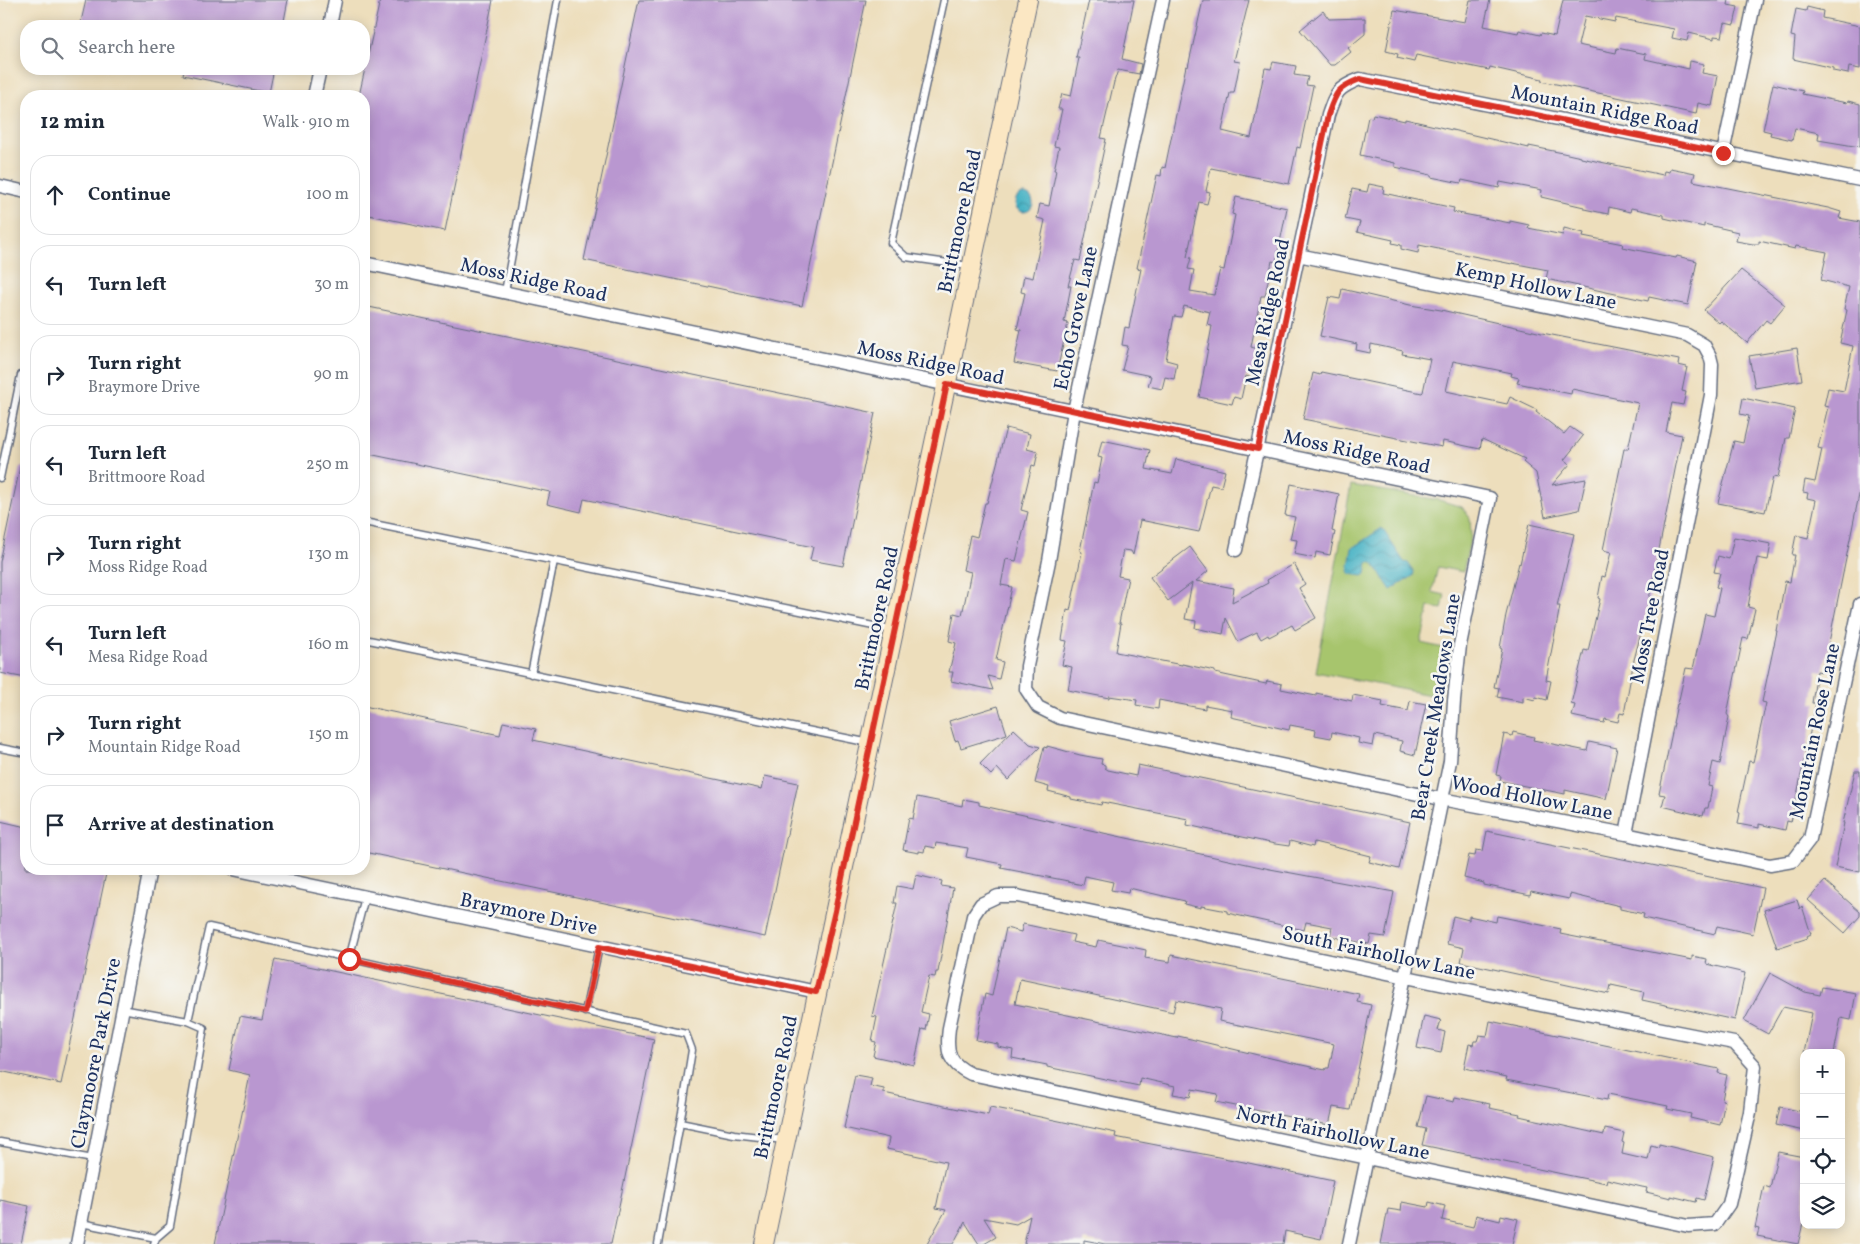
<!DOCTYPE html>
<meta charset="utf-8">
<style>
:root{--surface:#fff;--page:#f6f6f7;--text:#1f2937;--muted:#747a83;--line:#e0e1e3}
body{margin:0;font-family:Vollkorn,serif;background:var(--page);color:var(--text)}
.controls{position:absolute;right:15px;bottom:15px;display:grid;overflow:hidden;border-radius:10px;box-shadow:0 2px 12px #0003}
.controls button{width:45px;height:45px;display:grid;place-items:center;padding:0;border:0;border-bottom:1px solid var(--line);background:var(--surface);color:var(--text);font:25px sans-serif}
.stop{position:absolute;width:15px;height:15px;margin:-11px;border:4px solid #d93025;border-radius:50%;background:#fff}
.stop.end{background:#d93025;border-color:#fff;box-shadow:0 1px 5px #0008}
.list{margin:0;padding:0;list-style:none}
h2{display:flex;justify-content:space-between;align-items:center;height:65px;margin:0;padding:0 20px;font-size:21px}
h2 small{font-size:16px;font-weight:400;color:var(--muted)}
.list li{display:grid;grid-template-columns:32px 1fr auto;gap:15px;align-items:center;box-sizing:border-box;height:80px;margin:0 10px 10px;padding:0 10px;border:1px solid var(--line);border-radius:20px}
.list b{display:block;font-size:19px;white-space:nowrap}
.list p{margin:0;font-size:16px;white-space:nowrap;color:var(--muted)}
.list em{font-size:16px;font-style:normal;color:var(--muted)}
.icon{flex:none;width:28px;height:28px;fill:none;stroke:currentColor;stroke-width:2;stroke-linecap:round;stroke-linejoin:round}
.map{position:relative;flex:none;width:1860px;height:1244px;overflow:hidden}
.search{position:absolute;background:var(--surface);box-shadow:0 2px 12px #0003;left:20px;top:20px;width:350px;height:55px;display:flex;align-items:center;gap:12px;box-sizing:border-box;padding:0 18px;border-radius:20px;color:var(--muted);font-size:19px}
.panel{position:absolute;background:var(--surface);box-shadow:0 2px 12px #0003;left:20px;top:90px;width:350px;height:785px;border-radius:20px}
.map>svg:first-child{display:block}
</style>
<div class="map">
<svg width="1860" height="1244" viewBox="0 0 1860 1244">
<defs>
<pattern id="water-waves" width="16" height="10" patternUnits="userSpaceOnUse" patternTransform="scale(1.25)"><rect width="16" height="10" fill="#48b3c5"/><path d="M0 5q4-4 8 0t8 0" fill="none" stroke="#3b92a3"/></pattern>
</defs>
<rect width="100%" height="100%" fill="#f6f6f2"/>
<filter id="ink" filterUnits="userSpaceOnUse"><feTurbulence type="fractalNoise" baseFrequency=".02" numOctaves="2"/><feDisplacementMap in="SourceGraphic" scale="10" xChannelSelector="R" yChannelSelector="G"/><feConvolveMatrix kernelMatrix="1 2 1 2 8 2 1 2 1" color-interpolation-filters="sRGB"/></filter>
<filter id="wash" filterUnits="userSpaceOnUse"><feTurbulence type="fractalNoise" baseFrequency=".0096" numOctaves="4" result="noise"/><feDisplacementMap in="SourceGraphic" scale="20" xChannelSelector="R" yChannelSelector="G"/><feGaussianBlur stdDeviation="1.12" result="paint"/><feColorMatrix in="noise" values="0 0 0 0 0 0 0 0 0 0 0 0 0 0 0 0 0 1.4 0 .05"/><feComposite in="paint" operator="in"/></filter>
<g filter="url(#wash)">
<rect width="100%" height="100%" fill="#eddebc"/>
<path fill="#a7c56d" stroke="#617a66" d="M1351 485 1439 500 1462 507 1470 518 1471 536 1463 572 1438 567 1432 592 1445 595 1442 609 1429 607 1421 643 1448 649 1440 697 1316 672Z"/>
<path fill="url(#water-waves)" stroke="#327192" d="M1015 203a9 9 0 1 1 18 0a9 9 0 1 1-18 0Z
M1382 528 1404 562 1408 563 1414 572 1413 576 1391 590 1373 563 1368 562 1366 574 1363 576 1350 574 1348 571 1352 548Z"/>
<g id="blocks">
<path fill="#b997d0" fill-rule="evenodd" d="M86 0H288L283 26H80Z
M380 0H493L445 231 364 214V96H359Z
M639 0H866L802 306 584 260Z
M1089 0H1134L1122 59 1141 64 1139 74 1118 70 1114 82 1101 138 1106 139 1080 261 1075 260 1068 286H1071L1064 322 1068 323 1057 371 1014 363 1021 330 1017 329 1025 293 1021 292 1024 276 1033 278 1045 220 1037 218 1040 204 1049 206 1056 170H1054L1059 147 1054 146 1062 109H1058L1062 94 1071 96 1079 58H1076Z
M1203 0H1249L1234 61 1240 62 1234 93H1230L1222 131 1251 138 1265 68 1271 69 1273 62 1296 66 1294 75 1308 77 1306 85 1313 86 1300 148 1297 147 1289 184 1211 168 1206 191 1210 192 1207 204 1199 202 1187 257 1191 258 1188 269 1194 270 1190 291 1214 295 1220 269 1224 270 1235 215 1232 214 1236 197 1287 208 1276 262 1272 261 1265 296H1261L1251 347 1258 349 1252 378 1246 376 1241 399 1234 397 1232 404 1199 397 1212 326 1207 325 1210 312 1184 306 1181 317 1174 316 1166 360 1177 363 1174 379 1165 377 1162 389 1148 386 1151 376 1122 370 1128 346 1122 345 1125 327 1129 328 1141 269 1137 268 1157 175 1161 176 1162 167 1165 168 1186 66 1188 67Z
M1470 0H1490L1484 26 1518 33 1519 30 1540 35 1541 33 1555 36 1563 0H1729L1728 5 1738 7 1734 25 1725 23 1722 37 1714 36V39L1689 33 1687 41 1672 38 1674 29 1616 18 1615 22 1585 16 1578 45 1616 53 1617 48 1646 54 1645 59 1689 69 1690 61 1704 64 1702 73 1718 76 1712 106 1698 103 1696 114 1561 85 1541 81 1542 79 1490 67 1489 70 1416 55 1414 62 1397 58 1398 54 1386 51 1394 10 1465 22Z
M1807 7 1823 11 1822 18 1860 26V69L1849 67 1848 74 1833 71V68L1793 59 1795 37 1791 36 1796 9 1806 11Z
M1323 11 1329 19 1365 18V34L1348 48 1351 52 1335 65H1330L1300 30Z
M184 69H274L269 93 183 75Z
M1773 84 1803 91 1802 94 1847 103 1848 101 1860 104V147L1818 140 1819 133 1795 128 1792 140 1770 135 1771 132 1763 130Z
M1373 114 1405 121V119L1529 148V146L1563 153 1581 157V158L1663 175 1664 171 1669 172 1670 168 1695 173 1693 181 1828 208 1841 212 1839 218 1860 222V490L1823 672 1817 671 1812 703H1816L1798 790 1791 822 1787 821 1785 830 1759 824V828L1738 824 1740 813 1738 812 1749 761 1753 762 1766 703 1762 702 1777 631H1776L1785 581 1790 582 1795 555H1792L1796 535 1808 538 1816 500 1807 498 1808 493 1803 492 1805 480 1815 482 1822 449 1818 448 1828 407 1824 406 1828 388 1844 391 1853 346 1840 343 1847 310 1844 309 1849 287 1821 280 1827 252 1796 246 1795 249 1759 241V244H1753L1736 241 1738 232 1704 224V227L1664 218V215L1631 208 1630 212 1609 207 1608 214 1584 209V207L1541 197 1542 190 1500 182 1499 188 1462 180 1461 183 1431 177V175L1395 167V163L1360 155 1368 117 1372 118Z
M1369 184 1384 187 1383 193 1454 208 1453 212 1510 223V221L1529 225 1528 228 1563 235 1564 228 1584 233 1583 236 1623 244 1622 247 1676 258 1677 256 1697 261 1688 305 1649 297 1648 301 1546 279 1548 270 1512 263V264L1419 245 1418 253 1401 249V245L1392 243 1393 240 1357 232 1360 222 1345 219 1352 189 1367 192Z
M1741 270 1785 305 1770 323 1766 320 1747 343 1721 321 1719 323 1704 310Z
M1342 289 1410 305 1441 310 1542 333 1679 360 1678 365 1687 367 1682 391 1686 392 1683 405 1672 403 1666 432 1682 435 1647 609 1634 660 1624 714 1620 713 1618 722 1605 719 1604 723 1572 716 1575 705 1571 704 1584 650 1588 651 1600 599 1598 598 1602 576 1605 577 1611 552 1603 550 1624 449H1628L1638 403 1572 389 1571 394 1517 383 1519 378 1511 376 1512 373 1453 361 1446 391 1507 404 1510 397 1537 410 1536 412 1564 434 1570 427 1583 436 1564 460 1570 464 1552 485 1586 479 1579 510 1545 517 1536 473 1523 462 1525 459 1482 439 1480 449 1443 441 1442 447 1303 419 1313 373 1320 375 1321 372 1422 393 1423 392 1430 359 1402 354 1403 351 1371 344 1370 353 1356 350 1357 344 1320 336 1329 297 1340 299Z
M364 306 875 413 843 566 810 560 813 547 584 499 581 512 547 504 550 492 364 453Z
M1797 348 1802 380 1755 388 1749 356Z
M1743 398 1795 409 1789 438H1786L1778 478 1773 477 1765 512 1718 503 1734 441 1743 443 1749 416 1740 414Z
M1006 428 1030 434 1027 449 1038 452 1035 466 1032 465 1021 510 1028 512 1016 561 1006 559 1001 585 1012 587 996 660 1003 662 999 679 988 676 993 690 951 681 953 672H949L956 643 949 641 954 613 962 615 971 572 963 570 970 535 977 537 985 503H987Z
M1102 440 1150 450 1146 469 1172 474 1176 459 1225 471 1221 487 1211 485 1199 532 1140 520 1133 555 1131 551 1123 550 1118 576 1128 578 1119 623H1121L1116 652 1182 665V664L1215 671V673L1266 684 1267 681 1282 684 1281 689 1316 696V693L1352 701 1353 695 1383 701 1382 706 1408 711 1410 701 1426 704 1415 755 1400 751 1402 741 1375 735 1373 746 1358 743 1359 738 1332 732 1331 738 1315 735 1316 730 1290 725 1289 730 1231 717 1232 710 1205 705V709L1159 700 1158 709 1136 705 1137 700 1109 696V698L1068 690 1072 667 1062 665 1067 641 1062 640 1067 610 1070 611 1082 552 1080 551 1094 482 1097 483 1102 458 1098 457Z
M20 467H26V678L0 673V562Z
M1291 484 1339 494 1332 531 1335 532 1330 555 1316 552 1315 558 1294 554 1297 540 1290 539 1295 517 1285 515Z
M1529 524 1574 534 1557 606H1560L1546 680 1551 681 1547 700 1536 697 1535 700 1523 697V702L1497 697 1499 688 1494 687 1502 649 1500 648 1506 615 1519 563 1520 564Z
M1734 537 1771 544 1768 560 1757 558 1748 607 1755 609 1748 639 1743 638 1727 714 1729 717 1720 764 1713 762 1708 786 1712 787 1708 808H1705L1703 816 1662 806 1665 795 1659 794 1674 723H1673L1677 704H1678L1686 668 1693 669 1705 614 1714 616 1720 588 1716 587 1720 573 1714 572 1718 556 1729 559Z
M1190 547 1208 571 1196 581 1234 588 1232 602 1268 583 1267 580 1294 564 1305 584 1299 588 1316 618 1295 630 1292 625 1269 637 1268 635 1261 639 1257 632 1238 641 1226 618 1223 634 1195 628 1196 621 1185 619 1192 583 1168 601 1150 577Z
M364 706 500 735 503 722 536 729 533 740 762 789 765 776 798 783 765 937 364 852Z
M998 706 1007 734 961 748 958 740 955 741 949 721Z
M1014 729 1030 744 1040 747 1008 780 997 768 991 775 980 764Z
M1513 732 1534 737 1533 740 1587 751 1589 742 1617 748 1606 799 1565 790V794L1500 781 1501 776 1496 775 1504 734 1512 736Z
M1047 746 1080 755 1102 759 1101 764 1105 765V768L1108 770 1136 776 1138 765 1410 822 1399 869 1369 862 1371 856 1314 842 1313 847 1290 841 1289 846 1275 844 1187 825 1188 819 1102 802 1101 805 1071 799V797L1048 791 1049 787 1035 783 1044 747 1047 748Z
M1855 771H1860V872L1835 867 1844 823H1843Z
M917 797 962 806 963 799 979 802V805L1108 834 1270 869 1394 892 1385 937 1371 935 1369 944 1353 941 1330 936 1332 927 1306 922 1304 930 1227 913V911L1201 906V908L1184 904 1185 901 1129 888 1128 893 1111 890 1113 882 1085 876 1083 885 1068 882V881L1001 868 1002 864 966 857 968 848 936 843 935 848 925 846 924 852 919 851V853L903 850 909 818 913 819Z
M0 821 26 827V869H107L61 1084 0 1071Z
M1487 831 1763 888 1753 934 1717 926 1715 934 1643 918 1644 914 1620 909V906L1570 894 1569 899 1531 891 1530 895 1484 885V883L1464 878 1469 855 1475 856 1476 850 1483 851Z
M916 875 942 881 941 886 953 888 938 972H936L935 977 929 976 921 1012 929 1014 926 1030 922 1029 914 1065 873 1056 876 1042 872 1041 877 1017 872 1016 897 903H894L897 886 913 889Z
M1825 881 1860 912V916L1845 933 1808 900Z
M1797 900 1800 909 1802 906 1811 934 1807 936 1808 938 1777 948 1764 910Z
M1453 916 1469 920V916L1496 922 1497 916 1561 929 1560 934 1692 960V956L1707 959 1706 964 1745 973 1735 1020 1642 1000 1644 992 1611 985 1609 994 1461 962 1464 948 1447 944Z
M1023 924 1074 935 1072 942 1096 947 1098 940 1146 950 1145 958 1170 962 1171 955 1359 994 1357 1002 1371 1005 1350 1110 1333 1107 1329 1125 1216 1102 1218 1094 1192 1089 1190 1097 1173 1094 1175 1086 1140 1078 1139 1086 1047 1067V1065L1012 1058 1013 1050 998 1047V1044L976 1040 985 994 992 996 1006 928 1021 932ZM1020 979 1173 1012 1176 1000 1221 1009 1219 1021 1334 1044 1329 1068H1326L1325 1070 1279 1060 1178 1036 1177 1038 1015 1004Z
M275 959 654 1039 611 1244H215L250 1075 229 1070 240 1016 262 1020Z
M1770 973 1805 992 1820 995 1822 987 1856 993 1851 1020 1841 1018 1834 1053H1804L1812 1013 1783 1007 1768 1034 1744 1021Z
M1424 1016 1441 1020 1438 1030 1445 1032 1441 1053 1417 1048Z
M1490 1021 1719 1069 1718 1073 1727 1075 1722 1100 1725 1101 1720 1125 1690 1118 1691 1114 1667 1109 1668 1106 1608 1094 1607 1100 1506 1080 1507 1077 1464 1068 1469 1044 1473 1045 1474 1041H1477L1479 1035 1487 1036Z
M855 1075 872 1078 870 1086 884 1089V1093L925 1102 988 1115 990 1107 1026 1114 1116 1133 1115 1137 1244 1162 1333 1181 1321 1239 1285 1231 1283 1244H1105L1084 1240V1244H1024L1030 1216 1016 1224 984 1218 996 1237 984 1244H979L965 1222 953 1244H927L946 1210 936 1208 946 1162 887 1149 889 1138 844 1128Z
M1426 1096 1454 1102 1455 1097 1490 1104 1489 1108 1520 1114 1519 1116 1604 1135 1605 1129 1624 1133 1622 1142 1624 1143 1622 1154 1648 1160 1651 1145 1659 1147V1144L1714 1157 1704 1200 1697 1198 1696 1202 1671 1196V1198L1646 1192 1647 1188 1642 1187 1607 1179 1606 1183 1422 1145 1426 1129 1418 1127Z
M1780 1107 1804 1112V1131L1776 1125Z
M1778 1152 1804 1157V1219L1798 1244 1757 1236 1759 1229 1755 1228 1764 1186 1770 1188Z
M0 1200 29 1206 21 1244H0Z
M1402 1202 1428 1207 1429 1202 1445 1206 1442 1220 1473 1227 1476 1215 1500 1221 1501 1215 1518 1219 1512 1244H1381L1388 1209 1401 1211Z"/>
</g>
</g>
<g filter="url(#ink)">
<use href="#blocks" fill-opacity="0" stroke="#646c7f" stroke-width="1"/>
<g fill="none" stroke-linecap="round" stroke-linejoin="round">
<defs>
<path id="service" d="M944 0 891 243 906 257 969 266
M505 292 558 0
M0 478 21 375 26 376
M364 522 893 630
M364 639 870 743
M531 674 554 561
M0 748 26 753
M349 959 365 897
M122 1009 188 1021
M585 1012 599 947
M680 1123 734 1134 784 1140
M0 1142 93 1159
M81 1223 156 1238
M154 1244 156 1238 170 1226 204 1028 188 1021 209 927 686 1034 692 1050 682 1112 658 1244"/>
<path id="minor" d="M1163 0 1074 411 1049 561 1027 666 1026 689 1038 707 1060 718 1441 799 1626 834 1770 865 1793 861 1810 839 1860 604
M330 26 335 0
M314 96 320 69
M1723 153 1755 0
M0 186 26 192
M1298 255 1687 335 1704 345 1710 356 1712 364 1711 395 1626 834
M364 263 1490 498 1460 645 1454 701 1450 761 1349 1244
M1236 550 1328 115C1336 92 1337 88 1360 79L1860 180
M233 869 817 992
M998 896H1017L1555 1008 1734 1043 1755 1066 1750 1112 1729 1204 1715 1224 1688 1226 971 1074C948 1063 946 1052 949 1028L973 916 981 904Z
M77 1244 150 869"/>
<path id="secondary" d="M764 1244 1028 0"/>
</defs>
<use href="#service" stroke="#646c7f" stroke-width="9"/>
<use href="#minor" stroke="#646c7f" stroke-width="15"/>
<use href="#secondary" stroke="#646c7f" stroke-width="20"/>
<use href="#service" stroke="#fff" stroke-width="6"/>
<use href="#minor" stroke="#fff" stroke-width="12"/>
<use href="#secondary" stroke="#fbe7c3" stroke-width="18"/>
</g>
</g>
<g fill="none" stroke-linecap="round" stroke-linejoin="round" filter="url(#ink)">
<path stroke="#d93025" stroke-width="6" d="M349 959 585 1012 599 947 816 992 835 911 947 384 1258 449 1328 115C1336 92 1337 88 1360 79L1723 153"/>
</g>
<g text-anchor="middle" stroke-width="5" stroke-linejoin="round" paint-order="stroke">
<g font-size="20" fill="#1b2f5e" stroke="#f6f6f2">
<text transform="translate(1605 109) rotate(11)" y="7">Mountain Ridge Road</text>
<text transform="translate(959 221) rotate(-78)" y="7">Brittmoore Road</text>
<text transform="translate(534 279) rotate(12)" y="7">Moss Ridge Road</text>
<text transform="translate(1536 285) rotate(12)" y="7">Kemp Hollow Lane</text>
<text transform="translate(1267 312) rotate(-78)" y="7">Mesa Ridge Road</text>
<text transform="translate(1075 318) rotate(-78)" y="7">Echo Grove Lane</text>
<text transform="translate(931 362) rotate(12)" y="7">Moss Ridge Road</text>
<text transform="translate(1357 451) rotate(12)" y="7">Moss Ridge Road</text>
<text transform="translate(1649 616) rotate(-79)" y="7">Moss Tree Road</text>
<text transform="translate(876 618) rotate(-78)" y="7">Brittmoore Road</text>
<text transform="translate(1435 707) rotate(-81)" y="7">Bear Creek Meadows Lane</text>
<text transform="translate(1814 731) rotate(-78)" y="7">Mountain Rose Lane</text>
<text transform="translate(1532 797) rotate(11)" y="7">Wood Hollow Lane</text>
<text transform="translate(529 913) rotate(12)" y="7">Braymore Drive</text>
<text transform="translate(1379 952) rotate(12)" y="7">South Fairhollow Lane</text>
<text transform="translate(95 1053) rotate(-79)" y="7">Claymoore Park Drive</text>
<text transform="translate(775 1087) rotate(-78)" y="7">Brittmoore Road</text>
<text transform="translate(1333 1132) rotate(12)" y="7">North Fairhollow Lane</text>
</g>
</g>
</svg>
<div class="controls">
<button>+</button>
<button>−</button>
<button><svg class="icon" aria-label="locate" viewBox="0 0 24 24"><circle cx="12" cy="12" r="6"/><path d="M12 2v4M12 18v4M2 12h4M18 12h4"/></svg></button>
<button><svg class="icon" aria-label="layers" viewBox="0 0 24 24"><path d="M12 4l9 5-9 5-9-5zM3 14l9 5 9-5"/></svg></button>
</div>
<div class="stop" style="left:349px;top:959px"></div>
<div class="stop end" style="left:1723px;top:153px"></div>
<div class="search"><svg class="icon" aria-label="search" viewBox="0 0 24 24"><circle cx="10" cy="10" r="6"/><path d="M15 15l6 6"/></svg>Search here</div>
<section class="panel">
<h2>12 min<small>Walk · 910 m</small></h2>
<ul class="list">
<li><svg class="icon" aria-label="ahead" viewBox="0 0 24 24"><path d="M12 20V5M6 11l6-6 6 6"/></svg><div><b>Continue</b></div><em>100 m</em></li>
<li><svg class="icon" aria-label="left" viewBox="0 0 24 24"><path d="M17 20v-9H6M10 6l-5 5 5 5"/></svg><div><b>Turn left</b></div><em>30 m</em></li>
<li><svg class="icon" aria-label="right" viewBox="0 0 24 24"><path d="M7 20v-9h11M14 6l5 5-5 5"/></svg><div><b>Turn right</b><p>Braymore Drive</p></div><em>90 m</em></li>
<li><svg class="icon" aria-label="left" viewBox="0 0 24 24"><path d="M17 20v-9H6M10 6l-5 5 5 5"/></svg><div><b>Turn left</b><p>Brittmoore Road</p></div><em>250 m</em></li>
<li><svg class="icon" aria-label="right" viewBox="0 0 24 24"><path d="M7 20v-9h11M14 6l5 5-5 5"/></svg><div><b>Turn right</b><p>Moss Ridge Road</p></div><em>130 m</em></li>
<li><svg class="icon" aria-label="left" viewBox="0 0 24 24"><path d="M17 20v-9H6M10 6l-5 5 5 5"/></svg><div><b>Turn left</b><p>Mesa Ridge Road</p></div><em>160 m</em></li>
<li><svg class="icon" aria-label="right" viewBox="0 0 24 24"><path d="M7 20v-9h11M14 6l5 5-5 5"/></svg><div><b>Turn right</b><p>Mountain Ridge Road</p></div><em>150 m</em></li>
<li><svg class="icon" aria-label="arrive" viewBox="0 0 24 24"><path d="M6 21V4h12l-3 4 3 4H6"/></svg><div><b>Arrive at destination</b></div></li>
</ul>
</section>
</div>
